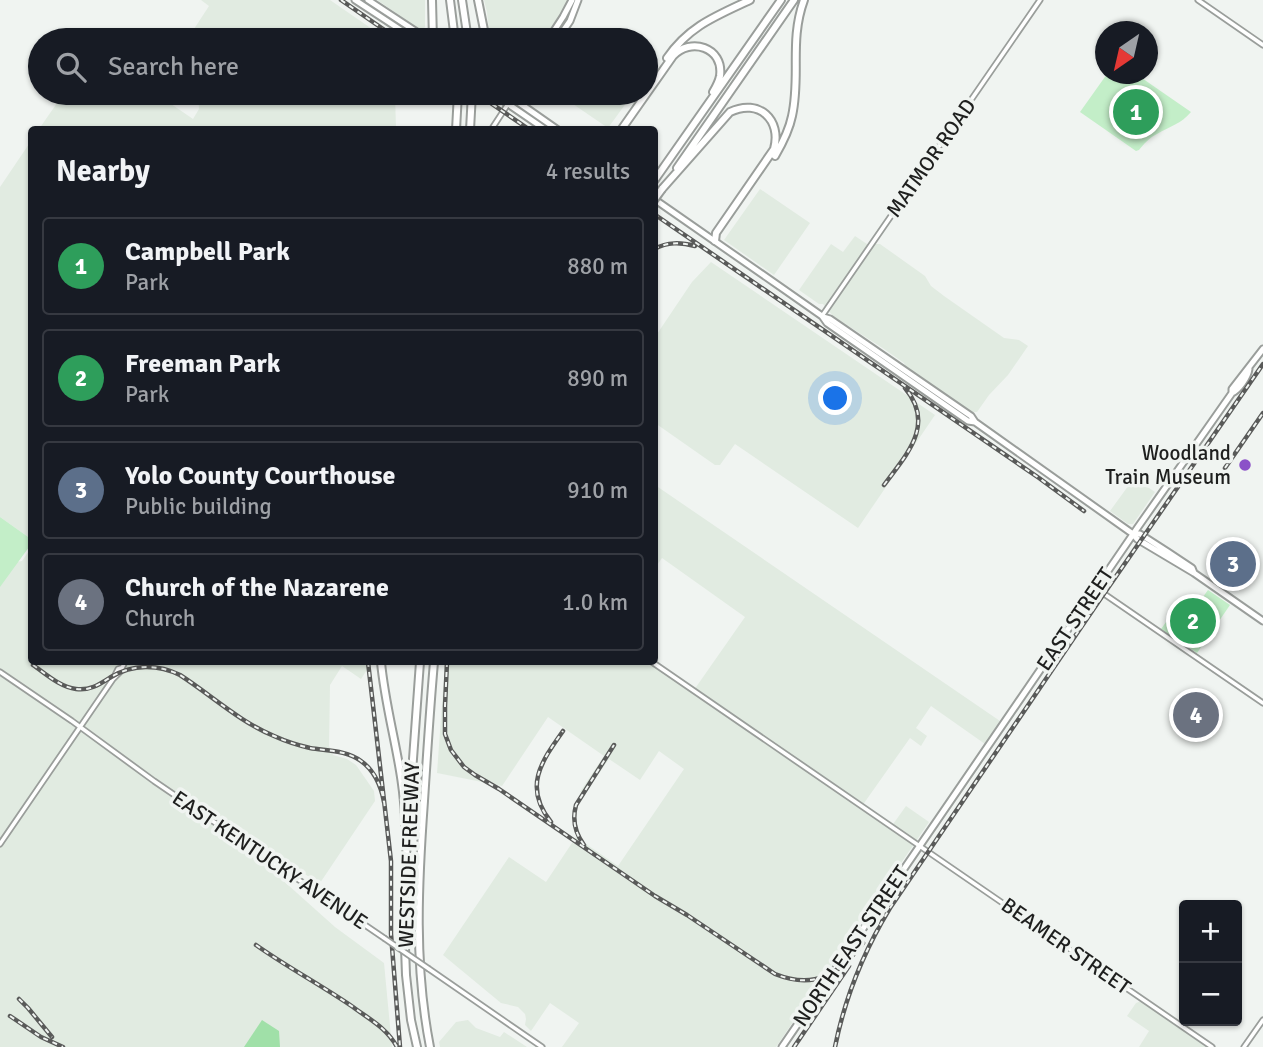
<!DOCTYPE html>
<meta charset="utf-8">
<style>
:root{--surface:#171b24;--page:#20242c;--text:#f1f3f6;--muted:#9ea1a6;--line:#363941;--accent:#0f766e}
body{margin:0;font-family:Signika,sans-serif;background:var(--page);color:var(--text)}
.controls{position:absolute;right:21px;bottom:21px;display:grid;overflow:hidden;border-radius:7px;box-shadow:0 2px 5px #0004}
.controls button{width:63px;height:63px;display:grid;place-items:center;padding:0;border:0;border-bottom:2px solid var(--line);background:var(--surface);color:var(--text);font:35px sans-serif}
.compass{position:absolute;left:1095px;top:21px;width:63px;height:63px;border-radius:50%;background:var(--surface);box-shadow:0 2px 5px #0004;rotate:214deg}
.you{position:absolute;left:836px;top:399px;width:24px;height:24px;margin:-18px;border:5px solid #fff;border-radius:50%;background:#1a73e8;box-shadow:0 0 0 10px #1a73e833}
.badge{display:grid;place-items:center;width:46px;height:46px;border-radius:50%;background:var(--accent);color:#fff;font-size:23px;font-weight:700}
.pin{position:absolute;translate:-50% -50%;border:4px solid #fff;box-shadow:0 2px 7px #0006}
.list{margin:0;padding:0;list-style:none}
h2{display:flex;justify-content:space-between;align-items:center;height:91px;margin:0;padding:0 28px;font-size:30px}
h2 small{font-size:23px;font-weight:400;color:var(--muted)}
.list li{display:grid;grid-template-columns:46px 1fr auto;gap:21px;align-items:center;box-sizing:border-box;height:98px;margin:0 14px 14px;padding:0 14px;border:2px solid var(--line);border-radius:7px}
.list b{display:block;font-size:26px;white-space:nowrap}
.list p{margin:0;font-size:23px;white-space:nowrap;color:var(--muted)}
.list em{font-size:23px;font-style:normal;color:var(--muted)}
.icon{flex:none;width:38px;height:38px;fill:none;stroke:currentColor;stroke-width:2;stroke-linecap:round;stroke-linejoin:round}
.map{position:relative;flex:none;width:1263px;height:1047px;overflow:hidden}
.search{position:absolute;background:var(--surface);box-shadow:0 2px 5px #0004;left:28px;top:28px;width:630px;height:77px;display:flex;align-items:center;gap:18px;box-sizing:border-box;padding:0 24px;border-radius:38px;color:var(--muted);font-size:26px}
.panel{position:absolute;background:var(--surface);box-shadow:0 2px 5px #0004;left:28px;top:126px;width:630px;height:539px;border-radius:7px}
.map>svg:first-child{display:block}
</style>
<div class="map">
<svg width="1263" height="1047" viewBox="0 0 1263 1047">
<rect width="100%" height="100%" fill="#f0f4f1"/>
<path fill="#e1ebe1" d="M201 0H330L388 40H195L194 29 209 6Z
M377 0H425V27L422 31Z
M484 0H567L564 9 542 40H490L487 12Z
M64 93H155L193 119 199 109 198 93H395L396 129H39Z
M575 93H628L632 95 608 128 570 102Z
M31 141V539L0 517V187Z
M760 189 810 223 774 275 724 240Z
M855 236 867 244H880L925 276 931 286 944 296 1004 338 1019 340 1028 346 1008 375 989 395 977 412H970L905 366 904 363 884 349 833 316 823 304H819L799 290 831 244 843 252Z
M711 262 911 398 913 402H916L935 415 858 528 735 444 720 465H715L655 423V337L692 282Z
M1134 478 1155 492 1133 524H1128L1110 511Z
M655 485 1000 721 985 744 931 706 916 728 927 736 921 746 910 738 862 806 891 827 906 806 929 822 776 1047H562L579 1023 550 1003 531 1031 525 1025 526 1019 525 1014 518 1007 501 1003 443 955 509 857 546 882 576 837 618 866 684 769 659 751 640 780 609 759 584 795 580 792 604 756 548 717 502 786 437 773 445 662H651L694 690 745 617 662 558 655 568Z
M31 548 32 662H372L361 679 342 666 330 685 329 746 333 755 347 759 356 765 374 791 375 801 320 883 287 864 278 876 335 927 384 963 392 1047H0V586L16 562 22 561Z
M1141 1001 1208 1047H1139L1149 1031 1127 1016 1136 1003Z
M468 1020 476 1028 500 1037 504 1032 527 1047H440L439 1042 456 1022Z"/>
<path fill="#c3eec8" d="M1107 74H1136L1191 112C1181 124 1170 126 1157 134 1149 138 1144 144 1139 150L1136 151 1080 112Z
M0 517 31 539 32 543 0 587Z
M1208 590 1230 605 1197 653 1161 629 1179 604 1192 612Z"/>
<path fill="#a0e0a8" d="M262 1020 279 1031 280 1047H244Z"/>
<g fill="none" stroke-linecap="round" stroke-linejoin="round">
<defs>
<path id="minor" d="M1198 0 1263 45
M491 130 508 104
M822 316 1040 0
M1097 589 1263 703
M652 662 1212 1047
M0 672 72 721 154 781 384 938
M113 679 120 672 125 662
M0 844 113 679 118 669 121 668
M429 969 542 1047
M1244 1047 1263 1020"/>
<path id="major" d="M355 0 416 40
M368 0 429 40
M548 40 563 17 572 0
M557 40 570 21 578 0
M492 93 546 130
M505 93 558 130
M654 199 782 288 822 316 827 323 968 421 975 422 1133 534 1137 539 1194 573 1263 621
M823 317 830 319 971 416 975 422
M1232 393C1239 390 1248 377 1249 369
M1133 534H1140L1168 552 1192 568 1194 573
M782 1047 1138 527 1232 393V389L1263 349"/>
<path id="highway" d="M432 0 433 40
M450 0 455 40
M462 0 468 40
M478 0 486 40
M667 58C689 26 716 16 750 0
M456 130 458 93
M470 130 472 93
M621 130 673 56C690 37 724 47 720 76 719 81 716 87 713 92
M775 156C782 144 789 131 792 116 801 76 789 41 804 0
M677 168 794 0
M654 181 781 0
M662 189 730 112C759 98 782 120 774 149L716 233 715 241
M381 662C386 718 406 772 405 829
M417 1047 411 1020 406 975 404 920 406 856 420 662
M430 1047C414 965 418 884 424 801 427 754 430 708 434 662"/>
</defs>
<use href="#minor" stroke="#9a9e9b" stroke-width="7"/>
<use href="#major" stroke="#9a9e9b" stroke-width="9"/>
<use href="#highway" stroke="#9a9e9b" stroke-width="10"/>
<use href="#minor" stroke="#fff" stroke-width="3.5"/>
<use href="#major" stroke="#fff" stroke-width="5"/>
<use href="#highway" stroke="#fff" stroke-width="6"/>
<defs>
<path id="rail" d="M341 0 399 40
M476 93 530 130
M654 214 1039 478 1084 511
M654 249C668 242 680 242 695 246
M1225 468 1263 413
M884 485C906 455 936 425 905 388
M368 662 391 861V934L400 1047
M447 662 445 706V734L451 750 464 767 475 775 499 789 655 896 687 915 775 974C815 990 839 974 863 943
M33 665C46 674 60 687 76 689 90 691 100 684 111 677 133 664 158 664 180 675 211 695 240 722 274 736 285 741 297 745 310 748 327 751 346 750 361 761 375 771 381 786 384 802
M551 822C523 787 541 762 563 731
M584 845C575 833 572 820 576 805L614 745
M256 945C287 967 321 985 353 1007 369 1019 387 1028 397 1047
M19 999 28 1008 52 1037
M10 1016 41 1037 63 1047
M794 1047 849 966
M835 1047C845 997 864 951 890 908L1101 598 1263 364"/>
</defs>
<use href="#rail" stroke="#595a59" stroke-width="4.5"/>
<use href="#rail" stroke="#f0f4f1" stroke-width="2" stroke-dasharray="5" stroke-linecap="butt"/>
<defs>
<path id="minor-bridge" d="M384 938 429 969"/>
<path id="highway-bridge" d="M654 200 662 189"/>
</defs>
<use href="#minor-bridge" stroke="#9a9e9b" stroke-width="7" stroke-linecap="butt"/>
<use href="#highway-bridge" stroke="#9a9e9b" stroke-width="10" stroke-linecap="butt"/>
<use href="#minor-bridge" stroke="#fff" stroke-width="3.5"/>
<use href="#highway-bridge" stroke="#fff" stroke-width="6"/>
</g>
<circle fill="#8b51c8" stroke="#f0f4f1" stroke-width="2.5" cx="1245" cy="465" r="7"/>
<g text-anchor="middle" stroke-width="7" stroke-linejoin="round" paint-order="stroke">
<g font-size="21" fill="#1e1f1e" stroke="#f0f4f1">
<text transform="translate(931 158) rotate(-55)" y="7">MATMOR ROAD</text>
<text transform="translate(1075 619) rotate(-56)" y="7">EAST STREET</text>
<text transform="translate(409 855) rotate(-88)" y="7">WESTSIDE FREEWAY</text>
<text transform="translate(270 860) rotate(34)" y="7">EAST KENTUCKY AVENUE</text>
<text transform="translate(851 946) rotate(-56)" y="7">NORTH EAST STREET</text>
<text transform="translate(1066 946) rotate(35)" y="7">BEAMER STREET</text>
</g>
<g font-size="21" fill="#1e1f1e" stroke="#f0f4f1" text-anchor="end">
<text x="1231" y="460">Woodland<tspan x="1231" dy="24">Train Museum</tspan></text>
</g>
</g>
</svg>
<div class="controls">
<button>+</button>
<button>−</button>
</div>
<svg class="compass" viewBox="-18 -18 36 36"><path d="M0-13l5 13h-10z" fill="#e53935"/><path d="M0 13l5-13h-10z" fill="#9ea1a6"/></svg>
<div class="you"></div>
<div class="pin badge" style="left:1136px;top:112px;background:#2e9e5b">1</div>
<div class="pin badge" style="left:1193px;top:621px;background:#2e9e5b">2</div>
<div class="pin badge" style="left:1233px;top:564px;background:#5c6f8a">3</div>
<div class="pin badge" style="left:1196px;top:715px;background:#6b7280">4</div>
<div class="search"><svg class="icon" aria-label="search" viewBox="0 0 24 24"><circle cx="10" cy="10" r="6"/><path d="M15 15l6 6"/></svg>Search here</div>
<section class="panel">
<h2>Nearby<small>4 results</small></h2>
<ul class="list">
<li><span class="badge" style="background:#2e9e5b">1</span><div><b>Campbell Park</b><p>Park</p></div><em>880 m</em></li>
<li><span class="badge" style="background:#2e9e5b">2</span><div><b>Freeman Park</b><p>Park</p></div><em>890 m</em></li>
<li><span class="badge" style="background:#5c6f8a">3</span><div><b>Yolo County Courthouse</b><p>Public building</p></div><em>910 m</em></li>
<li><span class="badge" style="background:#6b7280">4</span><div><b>Church of the Nazarene</b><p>Church</p></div><em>1.0 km</em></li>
</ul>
</section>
</div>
